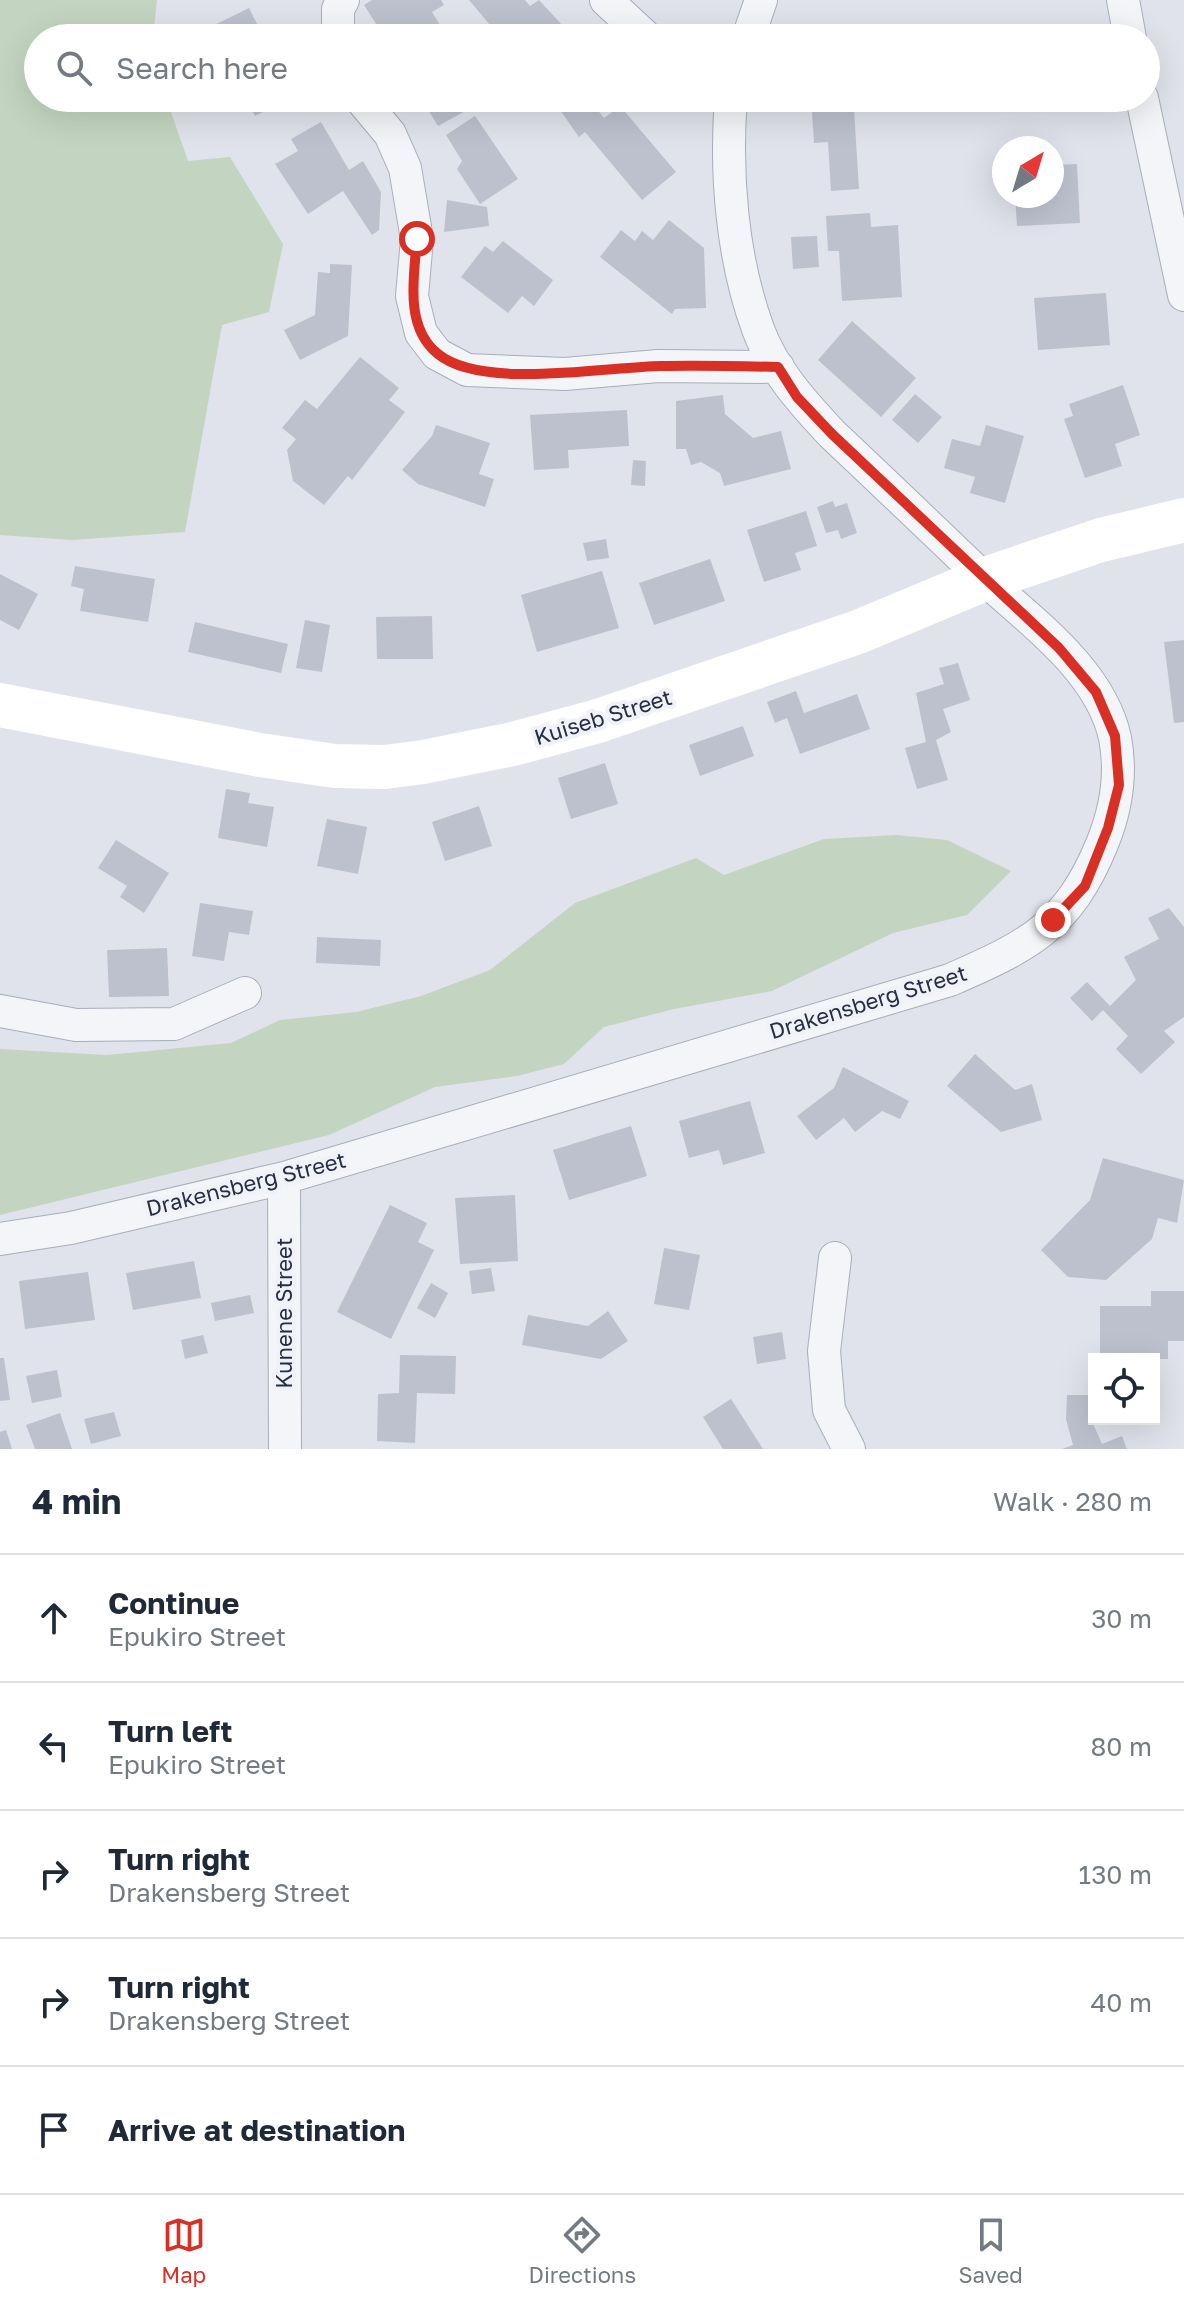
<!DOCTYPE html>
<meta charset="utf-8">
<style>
:root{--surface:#fff;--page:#f6f6f7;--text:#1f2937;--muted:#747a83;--line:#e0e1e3;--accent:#d93025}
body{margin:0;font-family:"Golos Text",sans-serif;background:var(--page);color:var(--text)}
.controls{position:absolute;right:24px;bottom:24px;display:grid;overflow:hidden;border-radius:0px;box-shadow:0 8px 32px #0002}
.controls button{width:72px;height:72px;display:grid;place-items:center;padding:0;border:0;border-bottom:2px solid var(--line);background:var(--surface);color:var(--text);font:40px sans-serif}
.compass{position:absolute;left:992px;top:136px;width:72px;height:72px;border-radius:50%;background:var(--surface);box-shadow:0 8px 32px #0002;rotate:38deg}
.stop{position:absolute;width:24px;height:24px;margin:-18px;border:6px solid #d93025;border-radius:50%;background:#fff}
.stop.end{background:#d93025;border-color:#fff;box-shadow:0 2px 8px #0008}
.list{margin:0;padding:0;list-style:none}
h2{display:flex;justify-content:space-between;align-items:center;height:104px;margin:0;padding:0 32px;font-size:34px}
h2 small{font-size:26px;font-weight:400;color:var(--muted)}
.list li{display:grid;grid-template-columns:52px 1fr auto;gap:24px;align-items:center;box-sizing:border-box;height:128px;padding:0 32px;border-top:2px solid var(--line)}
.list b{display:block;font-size:30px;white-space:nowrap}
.list p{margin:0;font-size:26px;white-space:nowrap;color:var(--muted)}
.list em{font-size:26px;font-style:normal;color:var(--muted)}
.icon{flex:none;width:44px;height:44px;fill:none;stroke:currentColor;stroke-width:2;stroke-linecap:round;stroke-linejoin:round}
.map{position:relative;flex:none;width:1184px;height:1449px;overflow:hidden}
.search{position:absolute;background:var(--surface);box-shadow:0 8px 32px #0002;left:24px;right:24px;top:24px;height:88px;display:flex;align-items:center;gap:20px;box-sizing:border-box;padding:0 28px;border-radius:44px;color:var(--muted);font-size:30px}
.sheet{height:744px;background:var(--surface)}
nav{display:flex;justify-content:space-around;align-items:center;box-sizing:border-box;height:112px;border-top:2px solid var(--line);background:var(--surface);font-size:22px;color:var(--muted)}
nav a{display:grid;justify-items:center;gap:4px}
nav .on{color:var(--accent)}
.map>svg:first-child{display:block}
</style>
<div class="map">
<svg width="1184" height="1449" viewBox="0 0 1184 1449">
<rect width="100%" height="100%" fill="#e0e3eb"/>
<path fill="#c3d5c0" d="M0 0H157L153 38H38V98H166L188 161 230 157 283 244 269 312 222 325 185 532 72 540 0 535Z
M896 835 947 840 1011 871 967 915 893 933 772 991 674 1009 604 1027 564 1064 517 1076 435 1087 329 1135 0 1215V1049L107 1055 231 1043 280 1020 356 1012 421 996 490 970 575 903 696 858 724 875 824 839Z"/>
<path fill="#bdc1ce" d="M372 0H441L444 5 432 12 448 38H385L364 5Z
M469 0H525L530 6 539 0 563 26 549 38H501Z
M249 8 264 38H188Z
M881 24 912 32 910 38H877Z
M246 98H291L255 116Z
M433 98H482L484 101 438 126 424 103Z
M576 98H588L604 118 620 106 676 172 642 200 585 132 579 137 560 110Z
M1041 98H1064L1063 106 1040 102Z
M854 109 859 189 831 191 828 142 814 143 812 112Z
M475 116 518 179 480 204 457 169 462 161 446 135Z
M321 122 349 170 363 161 381 192 379 230 372 235 343 191 308 214 275 164 298 151 291 139Z
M1077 164 1080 223 1017 226 1015 196H1052V165Z
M447 200 487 207 489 226 444 232Z
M870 213 871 227 898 225 902 297 842 301 839 251H828L826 216Z
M669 220 704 248 706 308 675 309 672 314 600 257 621 230 635 241 642 231 653 240Z
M817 236 819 267 793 269 791 237Z
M503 241 553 280 534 306 522 296 508 313 461 277 485 246 493 252Z
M330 264 352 265 348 336 300 360 284 330 315 315 318 272 330 273Z
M1106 293 1110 345 1038 350 1034 298Z
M852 321 916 378 881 417 818 360Z
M360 357 399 388 389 400 405 412 352 480 348 476 324 505 293 481 287 450 296 439 282 428 305 400 317 409Z
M1123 385 1140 435 1115 444 1122 466 1085 478 1064 419 1073 416 1069 404Z
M915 394 942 417 918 443 892 420Z
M723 395 725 414 753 438 781 431 791 469 724 486 720 473 701 462 691 465 686 449H676V401Z
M627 410 629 446 568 450 569 468 534 470 530 415Z
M436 425 490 443 479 474 494 479 485 507 418 484 402 470 432 436Z
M986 425 1024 436 1005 503 970 493 975 477 944 468 952 439 980 446Z
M633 460 646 461 645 486 631 485Z
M833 501 835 507 847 503 857 533 841 539 838 530 826 533 817 507Z
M806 511 817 546 795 553 801 570 764 582 747 530Z
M606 539 609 558 587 561 583 543Z
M710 559 725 601 654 625 639 583Z
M75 566 155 579 148 622 80 611 84 589 71 586Z
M602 571 619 628 537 652 521 595Z
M0 574 38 594 19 630 0 620Z
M432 616 433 659H377L376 617Z
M305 620 330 625 322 672 296 668Z
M195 622 288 644 281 673 188 652Z
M1184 640V722L1174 723 1164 642Z
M958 663 970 700 943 709 951 732 936 740 948 780 917 789 905 748 926 742 916 693 944 684 939 668Z
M796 691 804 713 857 694 870 729 800 754 787 718 775 723 767 702Z
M743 726 754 756 700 776 689 745Z
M605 763 618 804 571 819 558 778Z
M226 789 250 793 248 803 274 807 267 847 218 838Z
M479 806 492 846 445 861 432 822Z
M327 819 367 827 358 874 317 866Z
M116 840 169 873 144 913 120 897 127 886 98 868Z
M200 903 253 911 249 935 229 932 224 961 192 956Z
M1169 908 1184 927V1017L1164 1031 1175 1042 1141 1074 1116 1049 1128 1036 1103 1010 1092 1021 1070 998 1087 982 1110 1006 1136 980 1124 957 1159 939 1148 918Z
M317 937 381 940 380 966 316 963Z
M167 948 169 996 109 997 107 950Z
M975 1054 1015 1090 1032 1084 1042 1120 1001 1132 947 1086Z
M843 1067 909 1101 900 1119 882 1111 855 1132 844 1118 816 1140 797 1116 834 1088Z
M750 1101 765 1153 723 1165 719 1150 689 1158 679 1121Z
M631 1126 647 1176 569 1200 553 1150Z
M1103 1158 1184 1180 1177 1223 1158 1218 1152 1239 1106 1280 1068 1277 1041 1250 1090 1200Z
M515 1195 518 1261 460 1264 455 1198Z
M390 1205 427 1223 418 1242 434 1250 391 1339 337 1312Z
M664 1248 700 1255 689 1310 654 1304Z
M194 1261 201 1298 133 1310 126 1273Z
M491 1268 495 1291 472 1294 469 1271Z
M88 1272 95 1320 25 1329 19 1281Z
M431 1283 448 1293 435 1318 417 1308Z
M1151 1291H1184V1341H1168V1359H1100V1306H1151Z
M250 1295 254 1313 215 1321 211 1303Z
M608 1311 628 1341 601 1359 522 1345 528 1315 588 1326Z
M782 1332 786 1359 757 1364 753 1337Z
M203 1335 208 1353 185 1359 181 1340Z
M400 1355 456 1356 455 1394 417 1393 415 1443 377 1441 378 1394 399 1393Z
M0 1358H4L10 1400 0 1401Z
M57 1370 62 1397 32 1403 26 1376Z
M1067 1395H1094V1419H1091L1102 1444 1122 1436 1127 1449H1062L1073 1445 1066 1419Z
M731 1399 763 1449H723L703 1417Z
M114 1412 121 1436 91 1444 84 1419Z
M60 1413 72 1449H35L26 1425Z
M6 1430 12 1449H0V1432Z"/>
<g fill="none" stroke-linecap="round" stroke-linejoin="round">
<defs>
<path id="street" d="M606 0 647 38
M1123 0 1130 38
M338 38V9L343 0
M748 38 761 0
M360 98 390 134 405 168 417 239 412 296 421 333 437 354 467 370 565 374 658 366 778 367
M1142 98 1184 295
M0 1011 76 1025 174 1024 245 993
M284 1178 285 1449
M0 1239 71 1228 284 1178 950 980C1028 946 1068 927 1102 844 1116 810 1122 774 1115 738 1100 668 1026 618 977 572 929 526 881 480 832 434 803 403 773 370 758 329 732 258 725 173 731 98
M835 1258 824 1351 829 1410 849 1449"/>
</defs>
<use href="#street" stroke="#a8adb9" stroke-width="34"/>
<use href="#street" stroke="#f3f5f8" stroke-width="32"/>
<path stroke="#fff" stroke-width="44" d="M0 705 260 755 335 766 385 767 423 762 513 744 598 721 858 632 985 579 1101 540 1184 520"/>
</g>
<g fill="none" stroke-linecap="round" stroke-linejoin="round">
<path stroke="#d93025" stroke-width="10" d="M417 239C414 276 404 327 438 354 482 390 605 367 661 366 700 365 739 366 778 367L797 397 832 434 1059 648 1096 692 1115 736 1119 785 1108 828 1085 886 1053 920"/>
</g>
<g text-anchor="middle" stroke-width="8" stroke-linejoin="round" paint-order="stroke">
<g font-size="22" fill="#272e44" stroke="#f0f2f8">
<text transform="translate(603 717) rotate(-17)" y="8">Kuiseb Street</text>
<text transform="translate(868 1002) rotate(-17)" y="8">Drakensberg Street</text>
<text transform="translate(246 1184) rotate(-14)" y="8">Drakensberg Street</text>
<text transform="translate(284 1313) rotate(-90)" y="8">Kunene Street</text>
</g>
</g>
</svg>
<div class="controls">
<button><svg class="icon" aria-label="locate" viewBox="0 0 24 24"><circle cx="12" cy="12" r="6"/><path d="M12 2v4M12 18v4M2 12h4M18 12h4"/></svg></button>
</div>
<svg class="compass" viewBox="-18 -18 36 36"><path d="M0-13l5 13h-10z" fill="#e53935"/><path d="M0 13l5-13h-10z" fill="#747a83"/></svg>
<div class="stop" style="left:417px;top:239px"></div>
<div class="stop end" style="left:1053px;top:920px"></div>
<div class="search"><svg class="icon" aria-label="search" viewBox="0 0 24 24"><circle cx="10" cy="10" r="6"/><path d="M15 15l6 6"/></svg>Search here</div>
</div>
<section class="sheet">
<h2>4 min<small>Walk · 280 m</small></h2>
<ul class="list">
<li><svg class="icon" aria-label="ahead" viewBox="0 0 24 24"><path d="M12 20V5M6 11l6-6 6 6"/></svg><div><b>Continue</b><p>Epukiro Street</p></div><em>30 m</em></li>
<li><svg class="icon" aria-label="left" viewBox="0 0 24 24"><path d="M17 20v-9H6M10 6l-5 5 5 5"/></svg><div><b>Turn left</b><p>Epukiro Street</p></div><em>80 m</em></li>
<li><svg class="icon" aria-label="right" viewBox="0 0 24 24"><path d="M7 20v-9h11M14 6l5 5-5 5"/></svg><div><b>Turn right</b><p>Drakensberg Street</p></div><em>130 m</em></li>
<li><svg class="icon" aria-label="right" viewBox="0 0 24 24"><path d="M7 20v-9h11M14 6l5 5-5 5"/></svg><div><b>Turn right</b><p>Drakensberg Street</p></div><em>40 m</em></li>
<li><svg class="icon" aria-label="arrive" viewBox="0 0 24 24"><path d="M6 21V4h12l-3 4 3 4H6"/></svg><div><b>Arrive at destination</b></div></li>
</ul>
</section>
<nav>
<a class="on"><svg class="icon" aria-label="map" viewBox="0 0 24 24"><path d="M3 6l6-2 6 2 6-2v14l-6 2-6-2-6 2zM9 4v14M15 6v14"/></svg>Map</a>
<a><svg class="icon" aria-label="directions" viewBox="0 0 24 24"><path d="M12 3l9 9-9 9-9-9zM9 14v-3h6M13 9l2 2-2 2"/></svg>Directions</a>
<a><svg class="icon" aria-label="saved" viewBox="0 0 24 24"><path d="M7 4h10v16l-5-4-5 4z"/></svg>Saved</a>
</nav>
